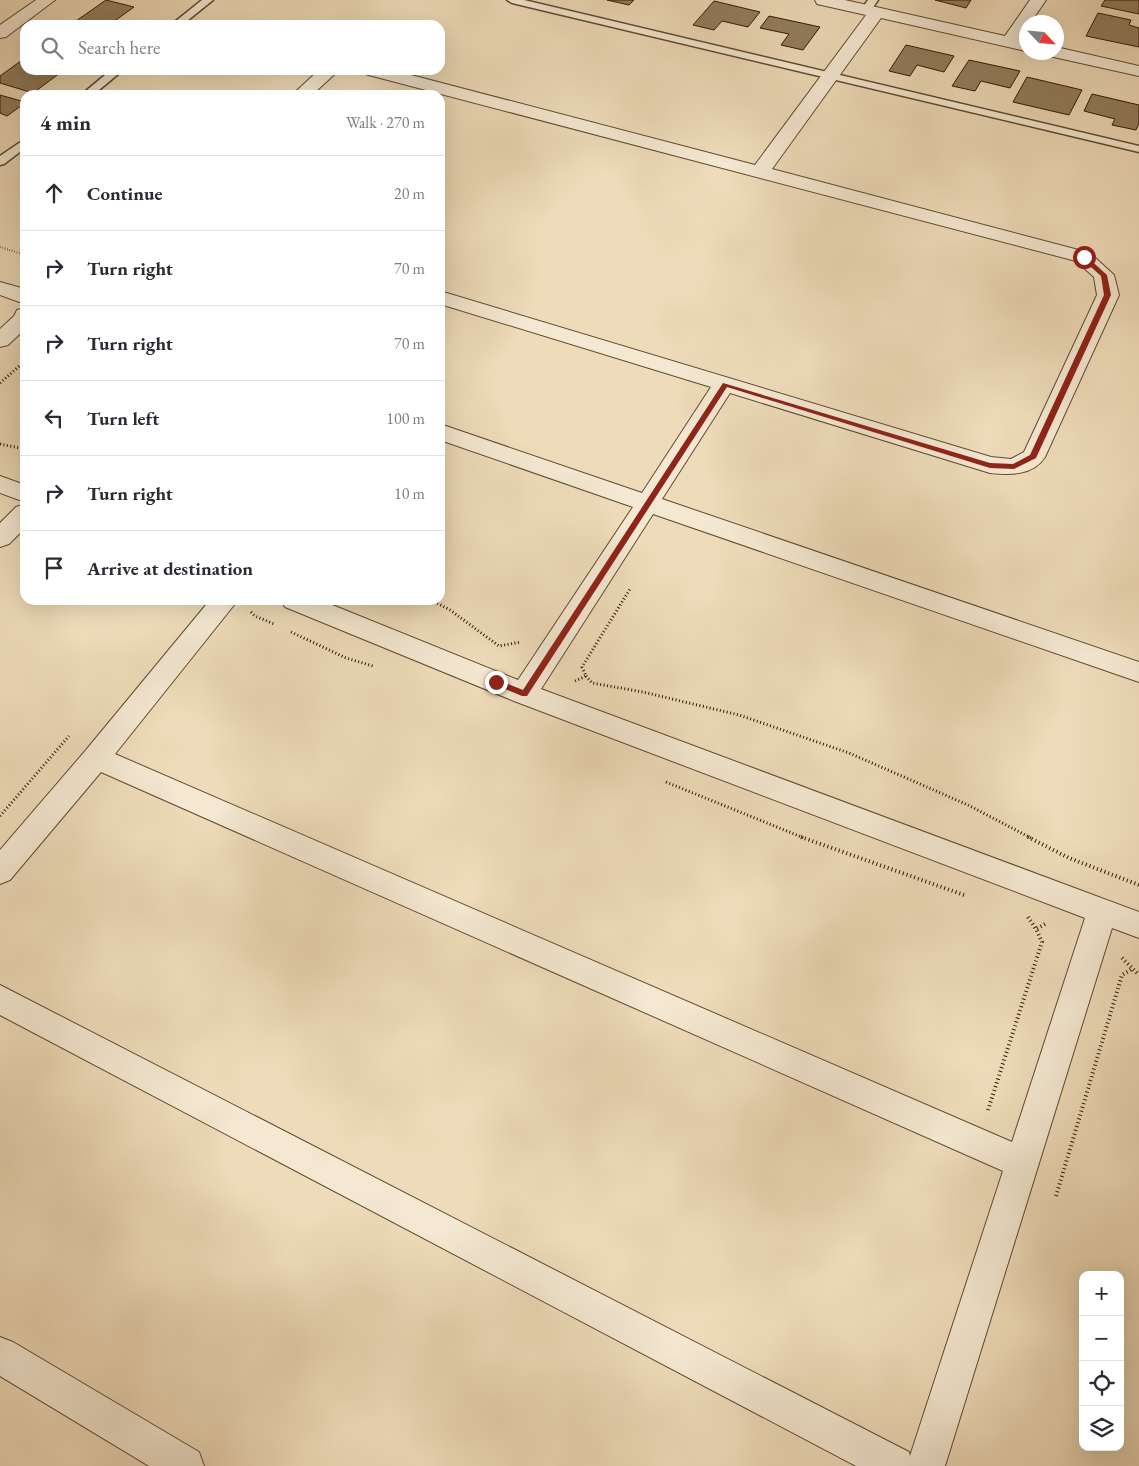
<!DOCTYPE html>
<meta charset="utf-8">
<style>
:root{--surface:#fff;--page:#f7f7f7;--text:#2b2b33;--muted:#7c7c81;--line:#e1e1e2}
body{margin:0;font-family:"EB Garamond",serif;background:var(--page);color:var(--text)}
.controls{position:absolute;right:15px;bottom:15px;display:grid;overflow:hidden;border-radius:10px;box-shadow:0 5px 20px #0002}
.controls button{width:45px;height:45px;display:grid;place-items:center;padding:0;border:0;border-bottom:1px solid var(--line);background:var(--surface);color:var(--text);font:25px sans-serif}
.compass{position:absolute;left:1019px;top:15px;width:45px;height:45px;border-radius:50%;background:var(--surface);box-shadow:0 5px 20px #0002;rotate:116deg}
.stop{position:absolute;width:15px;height:15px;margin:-11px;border:4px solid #8f2418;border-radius:50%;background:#fff}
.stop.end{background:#8f2418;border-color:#fff;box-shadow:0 1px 5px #0008}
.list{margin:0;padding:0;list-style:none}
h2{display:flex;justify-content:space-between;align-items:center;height:65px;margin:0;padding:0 20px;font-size:21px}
h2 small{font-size:16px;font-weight:400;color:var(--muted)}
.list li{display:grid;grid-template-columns:32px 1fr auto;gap:15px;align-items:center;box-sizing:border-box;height:75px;padding:0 20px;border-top:1px solid var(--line)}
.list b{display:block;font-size:19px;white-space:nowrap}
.list em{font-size:16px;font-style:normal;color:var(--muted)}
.icon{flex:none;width:28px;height:28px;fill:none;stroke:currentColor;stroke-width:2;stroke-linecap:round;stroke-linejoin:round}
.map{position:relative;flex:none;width:1139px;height:1466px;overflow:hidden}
.search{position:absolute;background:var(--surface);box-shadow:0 5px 20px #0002;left:20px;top:20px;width:425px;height:55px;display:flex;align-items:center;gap:12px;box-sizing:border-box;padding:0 18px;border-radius:15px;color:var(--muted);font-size:19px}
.panel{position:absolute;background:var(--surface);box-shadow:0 5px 20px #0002;left:20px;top:90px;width:425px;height:515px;border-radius:15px}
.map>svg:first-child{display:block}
</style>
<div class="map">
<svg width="1139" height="1466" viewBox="0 0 1139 1466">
<rect width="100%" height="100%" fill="#eedbb9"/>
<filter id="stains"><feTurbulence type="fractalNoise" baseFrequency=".004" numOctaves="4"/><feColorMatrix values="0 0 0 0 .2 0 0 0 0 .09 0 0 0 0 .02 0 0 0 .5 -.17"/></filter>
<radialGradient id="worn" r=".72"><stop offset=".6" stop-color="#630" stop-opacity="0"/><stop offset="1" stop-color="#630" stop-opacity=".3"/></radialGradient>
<path fill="#937e60" stroke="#301900" d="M106 0 134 7 109 25H91L76 21Z
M607 0H634L629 5Z
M935 0H971L966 8Z
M1105 0H1139V14L1101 6Z
M714 1 760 12 748 27 722 21 714 30 693 25Z
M1098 13 1131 20 1129 25 1139 28V47L1086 36Z
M769 16 820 27 803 50 781 45 789 34 760 28Z
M906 45 954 56 944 72 917 65 910 76 889 71Z
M25 58V70H64L33 93 0 83V76Z
M969 60 1020 71 1010 88 981 81 975 91 952 86Z
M1027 77 1082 90 1069 115 1013 102Z
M1092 94 1139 105V123L1136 130 1112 125 1115 119 1084 111Z
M0 95 25 102V103L7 116 0 113Z"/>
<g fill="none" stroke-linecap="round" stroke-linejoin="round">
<defs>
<path id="service" d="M202 0H213L182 25H171Z
M507 0H524L1139 146V152L512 3Z
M868 0H878L870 12H862L861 10Z
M111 70H123L93 95H81Z
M25 139V148L4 164 0 165V156Z"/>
<path id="minor" d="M815 0H845L1005 36 1030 0H1046L1031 22H1026V30L1020 40 1026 41V51L881 18 772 169 1090 253 1114 275 1119 295 1045 457C1033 476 1009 475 990 473L730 393 662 499 1139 662V682L653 514 541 689 1139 912V938L1112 928 945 1466H856L0 1015V985L909 1452 910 1456 1003 1171 101 772 10 880 0 884V850L86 750 210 600H238L115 754 1012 1142 1085 918 514 701 285 607 281 600H320L518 680 633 507 440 440V424L642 493 711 387 440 304V291L991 457 1011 459 1024 452 1097 295 1094 277 1076 261 365 74 362 70H392L755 165 866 15 817 4Z
M1056 47 1139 66V76L1049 56 1047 52H1056Z
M319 70H339L312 95H292Z
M0 282 25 289V304L0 295Z
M25 308V329L8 345 0 347V329L14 316 17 310Z
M0 476 25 485V502L0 493Z
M25 504V528L9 544 0 547V523L16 507Z
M0 1337 13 1342 199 1452 204 1466H149L0 1376Z"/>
<path id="tertiary" d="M36 0H55L6 37 0 38V25Z"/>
</defs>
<use href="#service" stroke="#604a2e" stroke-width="3"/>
<use href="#minor" stroke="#604a2e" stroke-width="2"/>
<use href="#tertiary" stroke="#604a2e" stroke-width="2"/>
<path stroke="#301900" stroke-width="2" stroke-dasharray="0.5 2" stroke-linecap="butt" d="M0 247 25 255"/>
<path stroke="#301900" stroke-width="3" stroke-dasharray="1 2.5" stroke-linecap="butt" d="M0 383 25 361
M0 444 25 449
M431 600 450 610 499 646 521 642
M251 612 255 616 274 624
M291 632 346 658 373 666
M586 676 592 683 643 692 739 715 849 753 968 805 1031 838
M575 681 586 676 582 667 630 589
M666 782 804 838
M0 816 69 736"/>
<path stroke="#301900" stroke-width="4" stroke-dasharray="1 3" stroke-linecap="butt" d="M801 837 964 895
M1028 837 1069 858 1139 885
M1028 917 1036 929
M1122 958 1139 975
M988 1110 1042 942 1036 929 1045 924
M1056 1196 1122 975 1132 969"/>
<use href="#service" fill="#f4e8d2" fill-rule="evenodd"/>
<use href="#minor" fill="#f4e8d2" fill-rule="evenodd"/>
<use href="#tertiary" fill="#f4e8d2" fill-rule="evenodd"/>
</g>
<path fill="#8f2418" d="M1081 256H1086L1107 275 1111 295 1036 458 1014 469 990 468 727 387 527 696H522L493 684V680L496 679 523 690 723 383 990 463 1013 464 1030 455 1104 295 1101 276 1081 258Z"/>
<rect width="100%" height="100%" filter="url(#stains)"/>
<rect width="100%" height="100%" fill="url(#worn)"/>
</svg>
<div class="controls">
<button>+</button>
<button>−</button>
<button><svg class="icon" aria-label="locate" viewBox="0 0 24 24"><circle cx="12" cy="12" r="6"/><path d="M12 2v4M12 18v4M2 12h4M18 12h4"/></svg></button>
<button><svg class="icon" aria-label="layers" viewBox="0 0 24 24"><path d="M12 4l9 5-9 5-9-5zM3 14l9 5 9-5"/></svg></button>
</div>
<svg class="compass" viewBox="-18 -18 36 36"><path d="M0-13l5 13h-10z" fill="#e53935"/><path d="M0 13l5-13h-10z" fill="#7c7c81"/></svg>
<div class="stop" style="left:1084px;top:257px"></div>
<div class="stop end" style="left:496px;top:682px"></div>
<div class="search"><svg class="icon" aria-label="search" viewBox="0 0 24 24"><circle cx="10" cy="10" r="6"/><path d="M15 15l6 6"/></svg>Search here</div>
<section class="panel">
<h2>4 min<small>Walk · 270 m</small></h2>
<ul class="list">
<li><svg class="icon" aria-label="ahead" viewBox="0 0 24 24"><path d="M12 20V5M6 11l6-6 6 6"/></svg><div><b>Continue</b></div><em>20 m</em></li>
<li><svg class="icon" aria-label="right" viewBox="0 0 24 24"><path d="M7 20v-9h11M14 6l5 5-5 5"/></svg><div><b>Turn right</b></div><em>70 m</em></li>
<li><svg class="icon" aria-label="right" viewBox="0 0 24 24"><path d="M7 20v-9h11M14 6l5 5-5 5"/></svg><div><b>Turn right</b></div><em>70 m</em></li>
<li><svg class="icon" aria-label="left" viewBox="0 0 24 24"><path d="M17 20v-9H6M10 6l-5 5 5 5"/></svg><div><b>Turn left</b></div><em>100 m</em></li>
<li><svg class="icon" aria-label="right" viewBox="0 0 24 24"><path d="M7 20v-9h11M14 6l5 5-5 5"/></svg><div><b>Turn right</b></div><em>10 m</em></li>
<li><svg class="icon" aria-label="arrive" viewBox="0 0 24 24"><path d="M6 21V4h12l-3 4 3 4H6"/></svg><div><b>Arrive at destination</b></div></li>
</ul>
</section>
</div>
